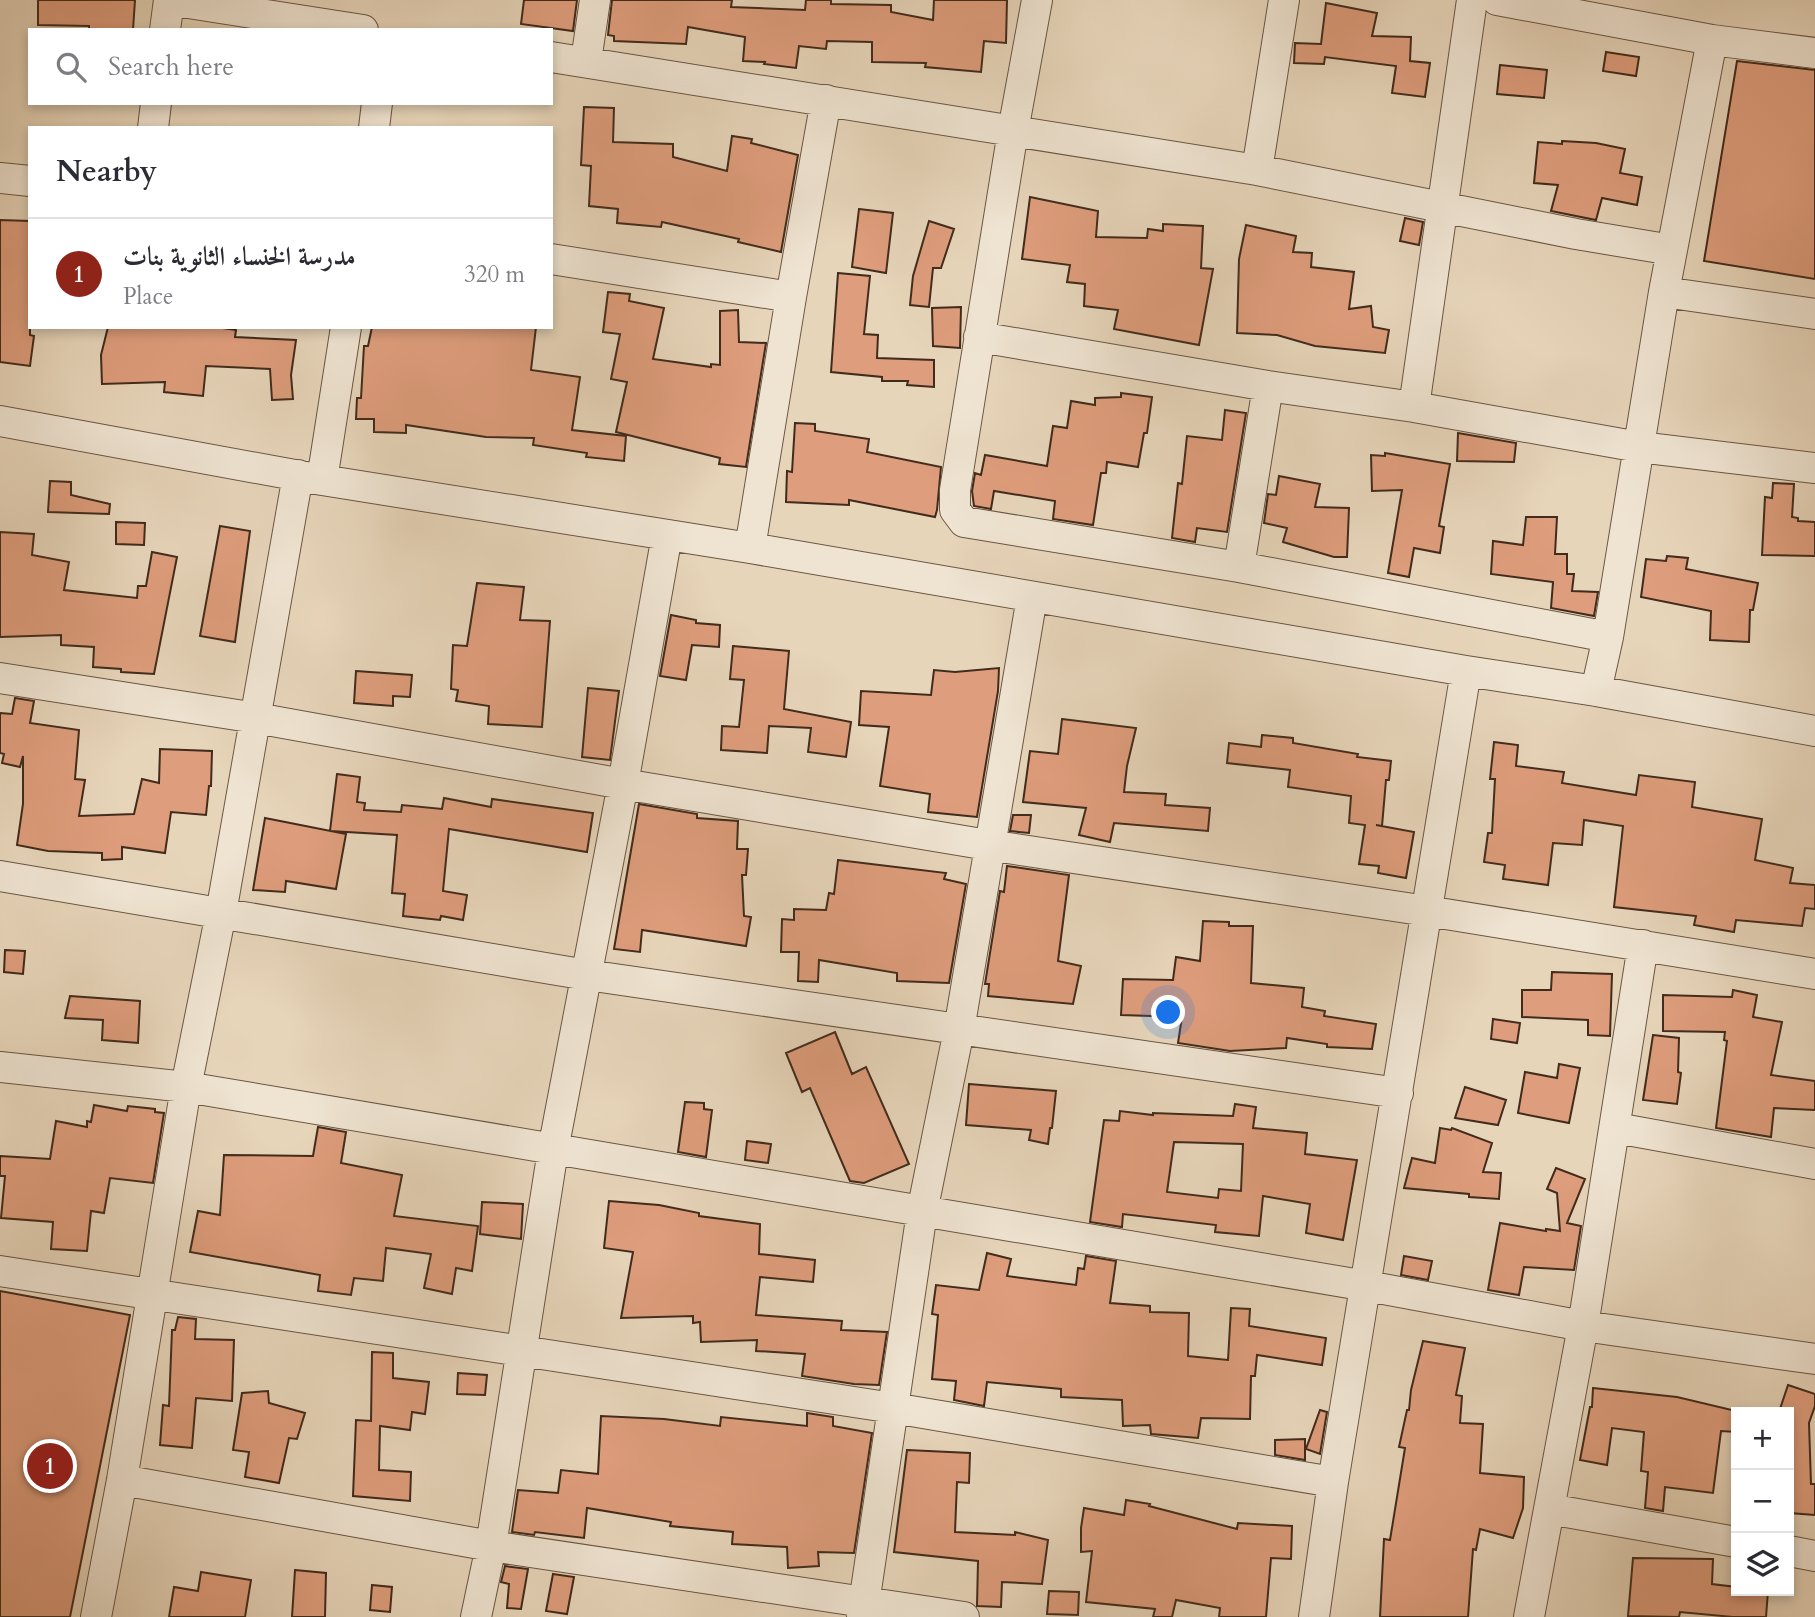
<!DOCTYPE html>
<meta charset="utf-8">
<style>
:root{--surface:#fff;--page:#f7f7f7;--text:#2b2b33;--muted:#7c7c81;--line:#e1e1e2;--accent:#8f2418}
body{margin:0;font-family:Cardo,Amiri,serif;background:var(--page);color:var(--text)}
.controls{position:absolute;right:21px;bottom:21px;display:grid;overflow:hidden;border-radius:0px;box-shadow:0 4px 10px #0003}
.controls button{width:63px;height:63px;display:grid;place-items:center;padding:0;border:0;border-bottom:2px solid var(--line);background:var(--surface);color:var(--text);font:35px sans-serif}
.you{position:absolute;left:1169px;top:1013px;width:24px;height:24px;margin:-18px;border:5px solid #fff;border-radius:50%;background:#1a73e8;box-shadow:0 0 0 10px #1a73e833}
.badge{display:grid;place-items:center;width:46px;height:46px;border-radius:50%;background:var(--accent);color:#fff;font-size:23px;font-weight:700}
.pin{position:absolute;translate:-50% -50%;border:4px solid #fff;box-shadow:0 2px 7px #0006}
.list{margin:0;padding:0;list-style:none}
h2{display:flex;justify-content:space-between;align-items:center;height:91px;margin:0;padding:0 28px;font-size:30px}
h2 small{font-size:23px;font-weight:400;color:var(--muted)}
.list li{display:grid;grid-template-columns:46px 1fr auto;gap:21px;align-items:center;box-sizing:border-box;height:112px;padding:0 28px;border-top:2px solid var(--line)}
.list b{display:block;font-size:26px;white-space:nowrap}
.list p{margin:0;font-size:23px;white-space:nowrap;color:var(--muted)}
.list em{font-size:23px;font-style:normal;color:var(--muted)}
.icon{flex:none;width:38px;height:38px;fill:none;stroke:currentColor;stroke-width:2;stroke-linecap:round;stroke-linejoin:round}
.map{position:relative;flex:none;width:1815px;height:1617px;overflow:hidden}
.search{position:absolute;background:var(--surface);box-shadow:0 4px 10px #0003;left:28px;top:28px;width:525px;height:77px;display:flex;align-items:center;gap:18px;box-sizing:border-box;padding:0 24px;border-radius:0px;color:var(--muted);font-size:26px}
.panel{position:absolute;background:var(--surface);box-shadow:0 4px 10px #0003;left:28px;top:126px;width:525px;height:203px;border-radius:0px}
.map>svg:first-child{display:block}
</style>
<div class="map">
<svg width="1815" height="1617" viewBox="0 0 1815 1617">
<rect width="100%" height="100%" fill="#e7d5ba"/>
<filter id="stains"><feTurbulence type="fractalNoise" baseFrequency=".00286" numOctaves="4"/><feColorMatrix values="0 0 0 0 .2 0 0 0 0 .09 0 0 0 0 .02 0 0 0 .5 -.17"/></filter>
<radialGradient id="worn" r=".72"><stop offset=".6" stop-color="#630" stop-opacity="0"/><stop offset="1" stop-color="#630" stop-opacity=".3"/></radialGradient>
<path fill="#de9d7c" stroke="#412b1c" stroke-width="2" fill-rule="evenodd" d="M38 0H135L133 30 89 29V26L38 25Z
M524 0H577L573 31 521 24Z
M612 0H732L731 7 805 10 806 0H831V4L891 5V12L933 20 934 0H1007L1006 43 984 41 981 72 925 67 926 63 872 62V42L827 41 826 49 799 46 796 68 764 64 765 62 743 61 745 37 688 27 686 44 614 41V36L608 35Z
M1326 3 1377 13 1372 36 1411 37 1410 61 1430 63 1425 97 1392 93 1396 66 1325 57 1324 64 1294 63 1295 43 1321 44Z
M1606 52 1639 57 1636 76 1603 71Z
M1737 61 1815 70V279L1704 261Z
M1500 65 1547 70 1544 98 1497 94Z
M584 107 614 108 613 142 673 144V157L727 171 732 136 752 139 751 143 798 155 781 252 738 242 739 239 662 222 661 227 617 223 618 209 589 206 591 166 581 165Z
M1562 141 1596 143 1625 149 1620 173 1642 177 1637 205 1602 198 1596 220 1551 211 1558 185 1534 183 1538 142 1562 144Z
M1030 197 1098 211 1096 237 1147 238 1148 229 1163 231V224L1203 226 1201 268 1213 269 1199 345 1114 329 1118 310 1084 306 1085 284 1067 282 1070 265 1022 259Z
M859 209 893 213 886 273 852 267Z
M1405 218 1423 222 1419 245 1400 241Z
M0 220 30 221V335L34 336 30 366 0 362Z
M929 221 954 229 941 268H933L929 307 910 305 913 276Z
M1246 225 1296 236 1293 252 1312 253 1311 267 1354 272 1349 309 1371 306 1373 327 1389 330 1385 353 1315 346 1277 335 1237 333 1239 259Z
M838 273 870 276 864 334 878 335 877 358 934 360V387L907 385 908 381H882V377L831 372Z
M608 292 630 294 629 301 664 308 653 359 711 367V364L720 365V311L738 310 739 342 766 343 746 467 719 464 720 458 616 432 627 382 611 379 620 334 603 332Z
M961 307 960 348 933 346 932 308Z
M108 327H216L236 330 235 337 296 340 291 375 293 399 272 400 270 369 206 366 203 396 164 392 165 382 102 384 101 355Z
M372 327H536L531 370 580 377 572 430 626 436 624 461 586 457 587 453 533 445 534 438 486 437 406 425V433L374 432V419H356L357 398H361L364 346H368Z
M1121 393 1152 397 1147 433H1144L1138 467 1107 462 1106 473H1101L1093 525 1053 519 1055 501 994 491 991 509 974 506 972 491 975 473 981 475 985 455 1047 466 1053 426 1067 428 1071 401 1095 405V398L1121 397Z
M1225 410 1246 413 1227 532 1197 528 1195 542 1172 538 1178 483 1182 484 1187 436 1222 440Z
M795 423 815 424V431L869 439 867 452 941 467 937 510 935 517 849 500V505L786 502 787 471 792 472Z
M1458 433 1516 443 1514 462 1457 461Z
M1385 453 1450 464 1439 526 1444 527 1440 553 1414 548 1409 577 1388 573 1402 490 1372 491 1371 455 1385 456Z
M1279 476 1320 484 1315 507 1349 508 1347 557H1334L1283 542 1287 528 1264 523 1268 494 1276 495Z
M50 481 71 482V495L110 504 109 514 48 512Z
M1773 483 1794 484 1792 517 1798 518V521L1815 522V556L1762 555 1765 497 1772 498Z
M1526 517H1557L1555 554H1567V574H1574L1572 591 1598 592 1594 616 1551 608 1553 582 1491 574 1493 541 1523 545Z
M116 522 145 523 144 545 116 544Z
M220 526 250 531 235 642 200 636Z
M0 532 34 534 32 555 69 562 64 590 137 598 138 586H146L152 552 177 557 154 674 121 672V669L93 667 94 647 61 645V635L0 637Z
M1667 556 1688 558 1686 569 1758 583 1753 610H1750L1749 642 1710 640 1711 611 1641 597 1646 559 1666 561Z
M477 583 524 587 520 620 550 621 542 727 488 724 489 706 456 701 458 690 451 689 453 645 467 646Z
M671 615 696 620V623L720 625 719 647 692 645 686 680 660 676Z
M733 646 789 651 784 709 851 722 846 757 808 752 811 728 769 726 767 753 721 750 722 726 739 727 744 680 730 679Z
M999 668 998 691 977 817 928 812 930 794 880 786 889 727 859 725 861 691 931 695 934 670 955 672Z
M356 671 412 675 410 697 393 696V706L354 703Z
M588 688 619 691 610 760 582 757Z
M15 698 34 701 30 723 79 730 75 779 85 780 79 816 134 814 142 779 159 783 160 749 212 751 211 786H209L206 815 171 812 165 853 122 847V859L102 860V853L48 851 17 845 23 804V756L20 767 2 763 4 754 0 753V713L12 714Z
M1062 719 1136 728 1127 766 1124 792 1166 794 1165 805 1210 808 1208 831 1114 823 1110 842 1079 835 1086 808 1023 802 1030 751 1058 754Z
M1262 735 1293 738V743L1358 754 1357 757 1391 761 1389 780H1386L1382 826 1376 825 1414 832 1406 878 1378 873 1379 866 1359 864 1365 825 1349 823 1351 796 1288 787 1290 770 1227 763 1229 743 1261 747Z
M1494 742 1518 745 1516 766 1564 772 1562 783 1636 795 1639 775 1695 782 1692 807 1762 819 1755 860 1793 868 1790 883 1815 885V909L1805 908 1802 926 1736 920 1734 932 1694 925 1696 916 1614 907 1623 826 1584 820 1582 845 1553 843 1548 885 1503 879 1505 865 1484 862 1488 833H1492L1495 779H1490Z
M337 774 360 777 357 802 365 803 364 810 401 812 402 805 442 809 444 798 491 807 492 799 593 813 587 852 449 829 443 891 467 895 463 920 441 916 440 920 403 916 405 894 392 893 397 835 330 831Z
M639 804 697 814V818L738 821 737 849H748L746 875H742L744 916 751 917 746 946 642 930 640 952 614 949Z
M1013 815H1031L1029 833 1010 831Z
M265 818 346 834 336 889 286 881 285 892 253 890Z
M838 860 946 873 944 879 966 884 949 983 897 981V973L819 960 818 982 798 981 799 952H781L782 919 794 920V909L826 910 829 893 834 894Z
M1007 866 1069 875 1058 961 1081 966 1073 1004 988 996 989 984H985L1000 891 1004 892Z
M1203 921 1229 922V926H1253L1251 983 1304 988 1302 1007 1325 1011 1324 1016 1376 1024 1372 1049 1327 1047V1044L1287 1038 1286 1048 1230 1051 1178 1043 1182 1017 1121 1015 1123 979 1173 980 1176 957 1200 961Z
M5 950 25 951 23 974 4 972Z
M1552 972 1612 974 1610 1036 1588 1035V1020L1522 1017V990H1551Z
M1733 990 1757 995 1753 1017 1782 1022 1771 1075 1815 1081V1110L1774 1108 1771 1137 1716 1128 1727 1041 1724 1040 1725 1032 1663 1031V995L1732 997Z
M70 996 140 1001 138 1043 102 1040 103 1020 65 1018Z
M1493 1019 1520 1023 1517 1043 1491 1039Z
M835 1032 852 1074 866 1067 909 1164 864 1183 850 1181 810 1088 802 1092 786 1053Z
M1653 1035 1679 1038 1678 1072 1681 1073 1677 1104 1643 1100Z
M1559 1064 1580 1068 1569 1123 1518 1113 1525 1072 1557 1078Z
M969 1084 1056 1091 1052 1128H1050L1048 1144 1029 1140 1031 1130 966 1125Z
M1465 1087 1506 1100 1498 1125 1455 1118Z
M685 1102 704 1103V1109L712 1110 706 1157 678 1152Z
M1235 1104 1256 1107 1253 1128 1307 1133 1305 1154 1357 1160 1343 1240 1306 1233 1310 1204 1263 1196 1259 1236 1215 1232 1216 1225 1123 1214 1122 1227 1090 1222 1104 1120 1119 1121 1120 1111 1153 1115V1113L1233 1116ZM1174 1142 1243 1144 1241 1191 1219 1189 1218 1198 1167 1192Z
M94 1105 127 1111 128 1106 155 1109V1112L164 1113 153 1183 110 1178 104 1213 91 1211 87 1251 51 1249 53 1222 1 1218 5 1176H0V1156L50 1159 56 1121 87 1127V1121L91 1122Z
M318 1127 346 1132 341 1163 402 1175 394 1216 478 1226 472 1271 456 1268 452 1294 424 1288 431 1254 386 1248 383 1281 354 1278 351 1295 318 1291 320 1275 190 1252 198 1211 220 1215 224 1155 313 1156Z
M1440 1128 1451 1130 1452 1128 1492 1143 1483 1172 1501 1173 1499 1199 1469 1197V1194L1404 1188 1412 1158 1435 1163Z
M747 1141 771 1144 768 1163 745 1160Z
M1556 1168 1585 1179 1567 1223 1581 1226 1574 1270 1524 1267 1519 1295 1488 1290 1500 1223 1546 1231V1229L1560 1231 1557 1193 1547 1189Z
M609 1201 659 1205 699 1213V1216L760 1224 759 1254 815 1260 813 1282 760 1277 756 1315 842 1321 841 1330 887 1332 879 1385 854 1384 802 1376 805 1354 756 1351 757 1340 701 1342 700 1322 693 1323V1316L621 1318 633 1252 604 1248Z
M482 1202 523 1204 521 1239 480 1234Z
M987 1253 1011 1259 1007 1276 1076 1285 1078 1268 1084 1269 1086 1256 1116 1261 1110 1303 1150 1306V1312L1189 1313 1188 1356 1228 1360 1231 1308 1250 1309 1249 1326 1326 1338 1322 1365 1257 1355 1255 1376H1251L1250 1419 1201 1418 1198 1438 1151 1434 1150 1425 1123 1426 1122 1400 1061 1397V1389L987 1382 984 1406 954 1400 956 1381 932 1379 938 1315 932 1314 936 1285 979 1290Z
M1404 1256 1432 1261 1428 1280 1401 1275Z
M0 1291 130 1315 70 1617H0Z
M178 1317 196 1319 195 1339 234 1340 232 1401 196 1398 192 1448 160 1445 163 1405 169 1406 172 1330H175Z
M1423 1341 1465 1348 1456 1395 1462 1396 1460 1423 1483 1424 1480 1473 1524 1477 1523 1508 1513 1538 1480 1529 1476 1550 1473 1549 1468 1617H1380L1384 1539 1390 1540 1405 1448 1399 1447 1407 1410H1409L1411 1390Z
M372 1352 393 1353V1378L429 1382 425 1414 412 1412 410 1430 380 1426 379 1470 411 1472 410 1501 353 1496 356 1420 371 1421Z
M458 1373 487 1375 485 1395 457 1394Z
M1788 1385 1815 1394V1406L1809 1423 1811 1484H1815V1515L1789 1513V1461L1791 1462 1789 1412H1779Z
M1593 1388 1677 1397 1736 1411V1432L1721 1431 1713 1493 1665 1487 1663 1511 1645 1508 1648 1472 1641 1471 1644 1432 1612 1428 1607 1465 1580 1460 1590 1407H1592Z
M268 1391 269 1403 305 1413 297 1439 289 1438 279 1483 245 1477 249 1452 233 1450 242 1393Z
M1320 1410 1327 1412 1320 1454 1306 1449Z
M807 1413 833 1417V1426L872 1433 854 1553 818 1552 819 1566 788 1568 787 1547 732 1544 733 1532 670 1526 671 1522 587 1508 584 1538 535 1532 534 1535 512 1532 518 1490 558 1493 561 1470 598 1474 601 1416 664 1419 720 1426 721 1417 807 1426Z
M1305 1439V1460L1275 1455V1440Z
M907 1450 970 1453 969 1483 957 1482 955 1532 1015 1535V1532L1048 1540 1042 1584 1002 1582 1001 1607 977 1606 978 1561 894 1552Z
M1126 1500 1150 1504 1149 1506 1237 1529 1238 1523 1292 1526 1291 1559 1271 1558 1266 1617H1219L1220 1608 1176 1600 1172 1617H1153L1155 1609 1086 1602 1092 1551 1081 1552V1528L1084 1508 1124 1515Z
M1633 1558 1713 1559 1712 1584 1736 1587V1591H1768L1766 1617H1733L1680 1612 1679 1617 1628 1616Z
M505 1566 528 1569 521 1609 507 1608 509 1584 501 1582Z
M295 1570 326 1573 325 1617H292Z
M201 1572 251 1580 245 1617H169L174 1587 198 1591Z
M553 1574 574 1577 567 1614 546 1611Z
M372 1585 392 1587 390 1612 370 1610Z
M1049 1591 1079 1592 1078 1615 1047 1614Z"/>
<g fill="none" stroke-linecap="round" stroke-linejoin="round">
<defs>
<path id="minor" d="M1037 0 1013 131 955 490V510L964 522 1239 567 1608 637
M1497 0 1712 40 1815 53
M165 30 169 0 363 30
M551 57 1257 170 1576 234 1672 250
M586 61 595 0
M153 128 156 103
M374 128 377 103
M1257 170 1284 0
M0 178 30 181
M551 259 791 297
M1664 292 1815 314
M979 337 1268 386 1414 407 1639 447 1815 468
M1414 407 1472 0
M0 421 322 480 750 548 1466 671 1596 691 1815 731
M322 480 346 327
M750 548 791 297 826 100
M1239 567 1268 386
M0 678 256 718 623 784 988 845 1427 911 1815 974
M1596 691 1608 637 1664 292 1712 40
M0 876 587 975 1398 1093
M0 1067 186 1087 1367 1286 1583 1326 1815 1359
M1616 1128 1815 1164
M0 1271 893 1408 1333 1482
M122 1480 491 1546 964 1617
M1549 1509 1736 1542
M1789 1551 1815 1556
M96 1617 122 1480 186 1087 221 913 298 475
M476 1617 491 1546 553 1150 623 784 667 535
M862 1617 922 1212 959 1030 1032 597
M1314 1617 1333 1482 1466 671
M1529 1617 1583 1326 1643 945"/>
</defs>
<use href="#minor" stroke="#6a5644" stroke-width="32"/>
<use href="#minor" stroke="#efe4d2" stroke-width="30"/>
</g>
<rect width="100%" height="100%" filter="url(#stains)"/>
<rect width="100%" height="100%" fill="url(#worn)"/>
</svg>
<div class="controls">
<button>+</button>
<button>−</button>
<button><svg class="icon" aria-label="layers" viewBox="0 0 24 24"><path d="M12 4l9 5-9 5-9-5zM3 14l9 5 9-5"/></svg></button>
</div>
<div class="you"></div>
<div class="pin badge" style="left:50px;top:1466px">1</div>
<div class="search"><svg class="icon" aria-label="search" viewBox="0 0 24 24"><circle cx="10" cy="10" r="6"/><path d="M15 15l6 6"/></svg>Search here</div>
<section class="panel">
<h2>Nearby<small></small></h2>
<ul class="list">
<li><span class="badge">1</span><div><b>مدرسة الخنساء الثانوية بنات</b><p>Place</p></div><em>320 m</em></li>
</ul>
</section>
</div>
